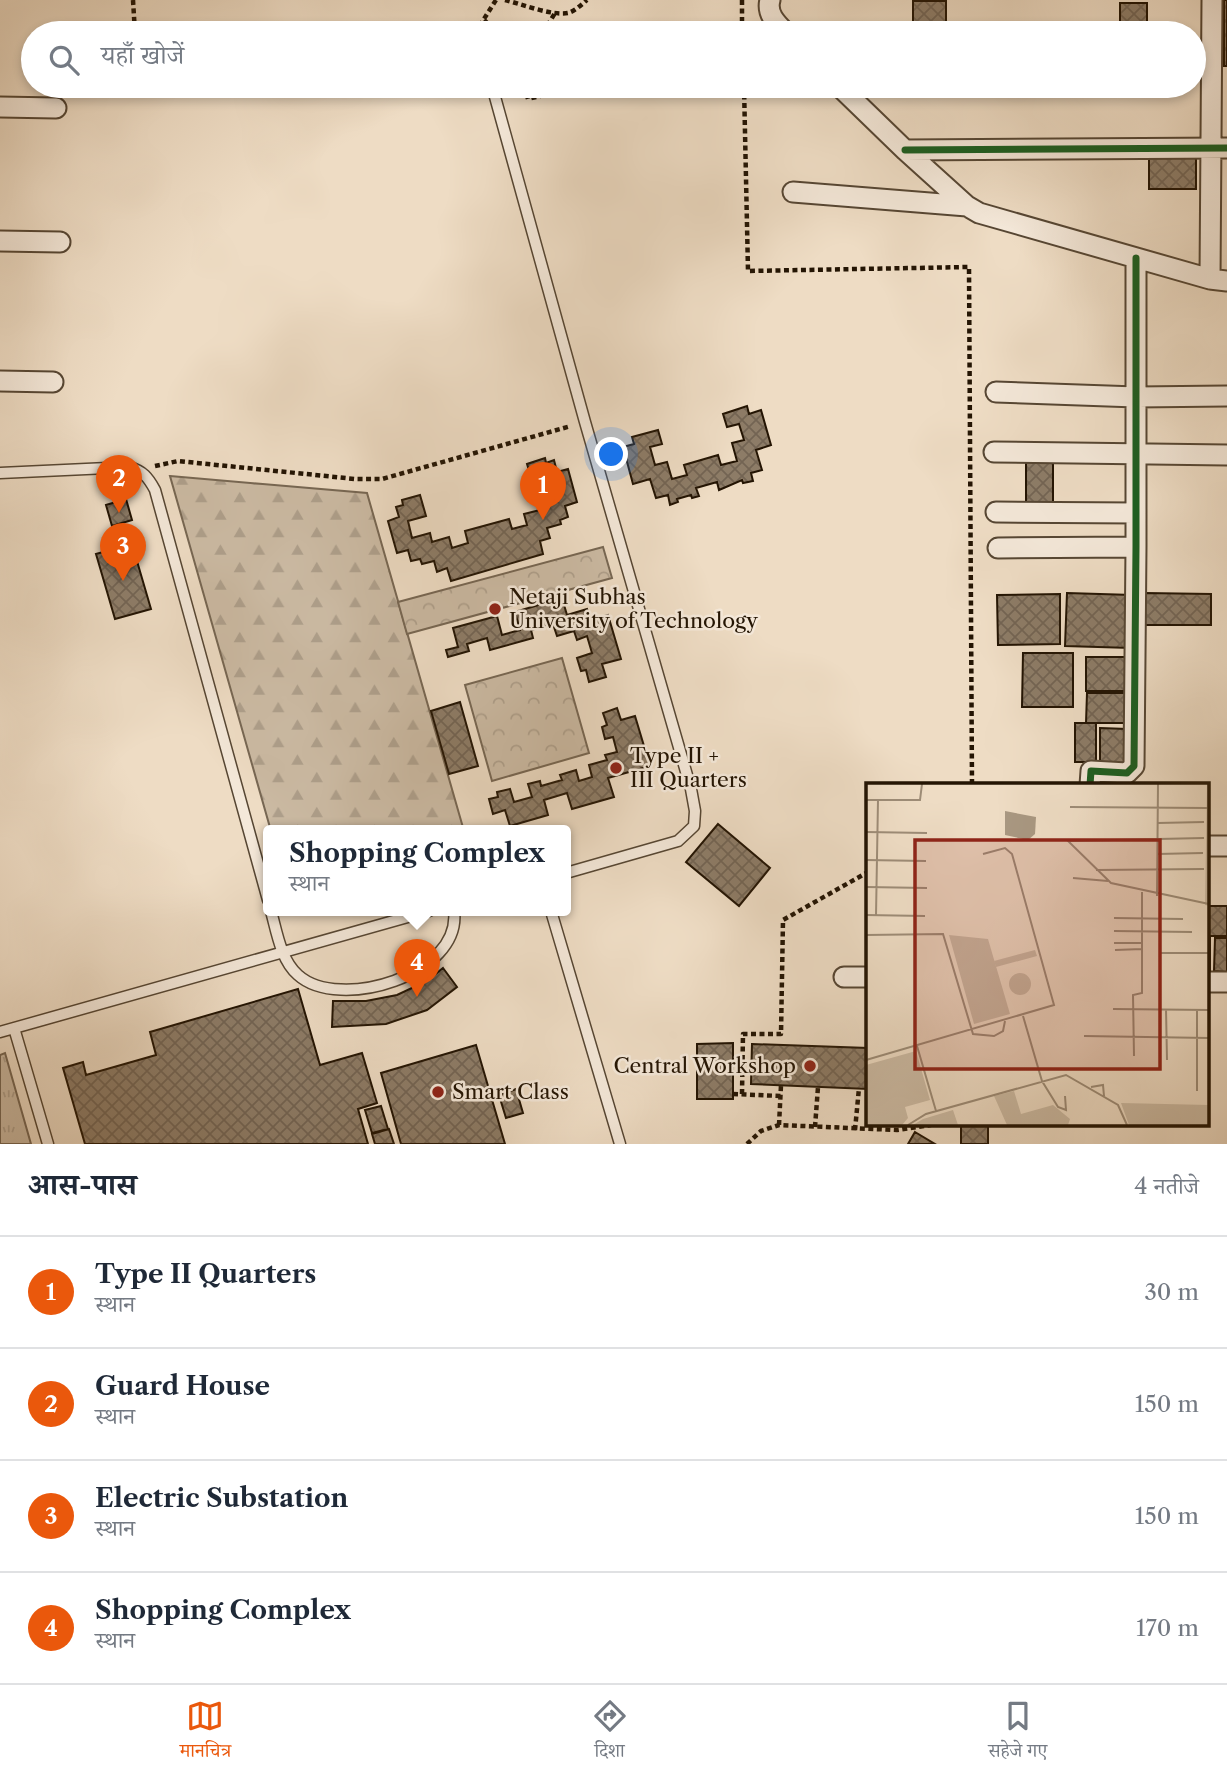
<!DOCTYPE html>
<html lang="hi">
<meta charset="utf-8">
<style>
:root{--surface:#fff;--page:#f6f6f7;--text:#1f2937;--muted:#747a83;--line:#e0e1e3;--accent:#ea580c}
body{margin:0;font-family:"Libre Caslon Text","Noto Serif Devanagari",serif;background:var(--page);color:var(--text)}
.you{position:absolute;left:612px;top:455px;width:24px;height:24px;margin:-18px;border:5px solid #fff;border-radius:50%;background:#1a73e8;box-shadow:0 0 0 10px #1a73e833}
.badge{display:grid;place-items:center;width:46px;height:46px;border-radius:50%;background:var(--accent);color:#fff;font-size:23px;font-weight:700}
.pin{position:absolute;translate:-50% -58px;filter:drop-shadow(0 2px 4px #0008)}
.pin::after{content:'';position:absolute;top:37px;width:24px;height:21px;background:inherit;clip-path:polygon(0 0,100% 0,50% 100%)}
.popup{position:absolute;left:263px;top:825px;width:308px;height:91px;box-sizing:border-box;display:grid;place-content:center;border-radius:7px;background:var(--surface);filter:drop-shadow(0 2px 5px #0005);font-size:23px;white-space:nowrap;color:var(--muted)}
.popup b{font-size:26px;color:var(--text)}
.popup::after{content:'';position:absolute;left:50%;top:100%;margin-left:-14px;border:14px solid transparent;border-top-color:var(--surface)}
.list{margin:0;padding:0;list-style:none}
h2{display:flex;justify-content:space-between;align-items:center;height:91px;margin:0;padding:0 28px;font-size:30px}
h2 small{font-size:23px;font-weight:400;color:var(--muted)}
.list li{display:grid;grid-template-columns:46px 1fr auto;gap:21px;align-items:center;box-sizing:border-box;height:112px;padding:0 28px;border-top:2px solid var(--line)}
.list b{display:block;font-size:26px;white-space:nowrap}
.list p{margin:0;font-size:23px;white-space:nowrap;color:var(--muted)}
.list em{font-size:23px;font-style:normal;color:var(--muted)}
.icon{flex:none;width:38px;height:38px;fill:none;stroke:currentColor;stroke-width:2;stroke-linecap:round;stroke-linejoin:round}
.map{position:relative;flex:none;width:1227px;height:1144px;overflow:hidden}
.search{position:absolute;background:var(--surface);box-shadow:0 4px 10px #0003;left:21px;right:21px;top:21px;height:77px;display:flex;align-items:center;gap:18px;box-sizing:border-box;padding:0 24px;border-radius:38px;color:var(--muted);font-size:26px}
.sheet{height:539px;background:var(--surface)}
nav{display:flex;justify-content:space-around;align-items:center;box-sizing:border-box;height:98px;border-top:2px solid var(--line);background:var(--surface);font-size:19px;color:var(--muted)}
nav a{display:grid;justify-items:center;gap:4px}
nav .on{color:var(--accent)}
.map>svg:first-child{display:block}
</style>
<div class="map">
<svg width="1227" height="1144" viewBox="0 0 1227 1144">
<defs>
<pattern id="grass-tufts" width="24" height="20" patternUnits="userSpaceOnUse" patternTransform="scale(1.75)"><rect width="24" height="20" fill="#cbbaa3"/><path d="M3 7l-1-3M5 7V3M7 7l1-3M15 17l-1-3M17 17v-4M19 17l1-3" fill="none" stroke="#ae9f8b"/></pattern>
<pattern id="forest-firs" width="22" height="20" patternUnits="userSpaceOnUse" patternTransform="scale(1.75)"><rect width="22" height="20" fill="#cbbaa3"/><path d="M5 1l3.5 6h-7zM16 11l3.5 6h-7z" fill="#ae9f8b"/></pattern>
<pattern id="park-crowns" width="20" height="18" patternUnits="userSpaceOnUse" patternTransform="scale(1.75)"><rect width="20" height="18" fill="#cbbaa3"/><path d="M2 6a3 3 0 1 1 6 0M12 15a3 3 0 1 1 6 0" fill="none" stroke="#ae9f8b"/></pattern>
<pattern id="building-cross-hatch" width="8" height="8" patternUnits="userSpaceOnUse" patternTransform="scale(1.75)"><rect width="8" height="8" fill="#8d7c67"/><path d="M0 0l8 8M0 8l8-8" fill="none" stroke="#736453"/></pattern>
</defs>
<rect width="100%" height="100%" fill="#eedcc4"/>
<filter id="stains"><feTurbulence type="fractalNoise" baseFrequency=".00286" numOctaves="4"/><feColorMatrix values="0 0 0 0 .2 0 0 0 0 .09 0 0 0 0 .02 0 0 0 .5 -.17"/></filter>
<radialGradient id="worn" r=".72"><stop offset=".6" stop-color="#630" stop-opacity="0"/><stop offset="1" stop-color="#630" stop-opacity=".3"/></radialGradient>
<path fill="url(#grass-tufts)" stroke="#776753" stroke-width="2" d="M5 1053 31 1144H0V1055Z"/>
<path fill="url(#forest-firs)" stroke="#776753" stroke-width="2" d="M170 476 367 493 464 831H271Z"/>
<path fill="url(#park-crowns)" stroke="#776753" stroke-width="2" d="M603 547 612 578 407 634 398 602Z
M562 658 589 753 492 781 465 685Z"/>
<path fill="url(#building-cross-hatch)" stroke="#231403" stroke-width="2" d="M1224 0H1227V66H1224Z
M913 1H946V33H913Z
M1120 3H1147V33H1120Z
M1149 154H1196V189H1149Z
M747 406 749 414 761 410 771 445 756 450 762 470 751 473 753 481 743 483 742 480 719 490 717 482 696 488 699 496 692 498 691 495 677 499 678 502 670 505 668 495 656 498 650 479 633 484 623 447 634 444 632 437 658 430 662 444 650 447 655 465 667 462 672 479 687 475 684 465 718 455 721 465 737 461 732 443 744 440 739 424 727 427 723 414Z
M545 458 546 463 554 460 557 472 568 469 577 502 565 506 568 517 560 520 561 524 547 528 550 538 540 541 543 554 451 581 447 568 437 572 434 561 422 564 420 559 411 561 408 550 397 553 388 521 399 517 396 507 403 505 402 500 420 495 426 516 408 521 412 538 430 533 432 542 449 537 452 548 468 543 465 531 509 519 512 529 527 525 524 514 540 510 538 501 554 496 550 483 534 487 527 464Z
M1026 459H1053V504H1026Z
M126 499 132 520 112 526 106 505Z
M132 544 151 609 115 619 96 554Z
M1067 593 1132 595 1131 648 1065 646Z
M1145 593 1211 594V625H1145Z
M1060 594V644L998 645 997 595Z
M562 598 567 615 587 609 591 620 608 615 621 659 602 664 606 677 589 682 586 670 581 671 577 658 592 653 587 636 577 640 574 631 557 636 553 624 531 630 533 638 490 650 487 638 467 644 469 651 448 657 446 650 458 647 453 628 497 616 502 635 520 630 515 612Z
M1023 653H1073V707H1022Z
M1086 657H1129V691H1086Z
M1087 693H1129V723H1086Z
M460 702 478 766 449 774 431 711Z
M617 708 621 720 635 716 650 766 608 778 614 797 572 809 567 793 544 800 548 815 510 826 505 810 493 814 489 799 498 797 497 792 510 789 514 802 532 797 528 784 540 781 541 786 562 780 560 775 576 770 579 781 592 777 589 765 607 760 605 755 617 752 613 737 605 739 602 727 607 725 603 713Z
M1075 723H1096V762H1075Z
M1100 728 1127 729 1126 765 1100 764Z
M718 824 770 868 739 906 686 862Z
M1208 906H1227V936H1208Z
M1208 938H1210V972H1208Z
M1215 938H1227V972L1214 971Z
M443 968 457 987 427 1010 386 1024 332 1027 333 1001H366L397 995 427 981Z
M298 989 320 1065 362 1053 377 1103 358 1109 368 1144H85L63 1068 83 1062 86 1075 156 1055 150 1032Z
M733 1043V1099H697V1044Z
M752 1044 868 1048V1089L751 1084Z
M476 1045 505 1144H401L381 1073Z
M516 1089 523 1113 506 1118 499 1095Z
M381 1106 388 1129 372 1133 365 1110Z
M961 1125H988V1144H961Z
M389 1129 394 1144H375L372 1134Z
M915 1132 935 1144H908Z"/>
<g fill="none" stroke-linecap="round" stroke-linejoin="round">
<defs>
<path id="lane" d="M492 86 585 422 691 789 695 811 694 826 678 841 566 873
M0 473 129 467C143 471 148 477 155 490L268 900
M271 911C277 933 281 960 298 975 339 1012 462 975 454 911
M551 911 620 1144
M14 1028 48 1144
M0 1032 429 911"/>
<path id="street" d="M770 0C766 14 777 24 786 33
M839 86 905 150 967 206 979 213 1210 279 1227 281
M0 107 56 108
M905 150 1227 148
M793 192 967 206
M0 241 60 242
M1210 279 1212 0
M0 381 53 382
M996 392 1136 397 1227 396
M994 452 1227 455
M996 512 1136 513
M998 548 1136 547
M1090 785 1091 771 1127 773 1134 766 1136 547V258
M1208 846H1227
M844 977H868
M1208 982H1227"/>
</defs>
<use href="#lane" stroke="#564633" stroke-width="13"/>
<use href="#street" stroke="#564633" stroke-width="23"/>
<path stroke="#231403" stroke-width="4.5" stroke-dasharray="5 3.5" stroke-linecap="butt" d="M133 0 135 33
M505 0C521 4 552 16 568 13 575 11 581 5 587 0
M742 0V33
M484 20 498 33
M475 33 496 0
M543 33 555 13
M524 86 528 99 540 96 537 86
M744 86 748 271 969 267 972 785
M155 466 178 461 355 479H382L571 426
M733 1094 781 1096
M742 1094 743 1034H781L783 920 868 872
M779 1125 781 1085
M815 1127 818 1087
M855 1130 859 1088
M747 1144 761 1131 779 1125 897 1130 931 1125"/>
<use href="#lane" stroke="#f4e8d9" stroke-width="10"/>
<use href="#street" stroke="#f4e8d9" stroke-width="19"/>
<defs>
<path id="cycleway" d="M905 150 1227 148
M1090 785 1091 771 1127 773 1134 766 1136 547V258"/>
</defs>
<use href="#cycleway" stroke="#f4e8d9" stroke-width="11"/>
<use href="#cycleway" stroke="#1b5e20" stroke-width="7"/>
</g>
<g fill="#8f2418" stroke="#f4e8d9" stroke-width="2.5">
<circle cx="495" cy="609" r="7"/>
<circle cx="616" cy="768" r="7"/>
<circle cx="810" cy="1066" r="7"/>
<circle cx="438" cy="1092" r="7"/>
</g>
<g text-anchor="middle" stroke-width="5" stroke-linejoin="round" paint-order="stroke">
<g font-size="21" fill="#231403" stroke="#f4e8d9" text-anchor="start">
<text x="509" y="604">Netaji Subhas<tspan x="509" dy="24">University of Technology</tspan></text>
<text x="630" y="763">Type II +<tspan x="630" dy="24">III Quarters</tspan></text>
<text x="796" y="1073" text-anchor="end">Central Workshop</text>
<text x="452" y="1099">Smart Class</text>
</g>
</g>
<g transform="translate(866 783)">
<rect width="343" height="343" fill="#eedcc4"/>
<path d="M341 1H343V123L339 122ZM50 268 64 317 39 324 42 335 36 342H0V282ZM148 308 155 331 187 322 204 336 202 342H141L128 313ZM255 320 343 322V342H263ZM87 327 92 342H47L57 336Z" fill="#cbbaa3"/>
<path d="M83 152 122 156 144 231 108 241Z" fill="#cbbaa3"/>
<path d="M169 167 171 173 130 184 128 178ZM143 201a11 11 0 1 1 22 0a11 11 0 1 1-22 0Z" fill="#cbbaa3"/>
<path d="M139 28 170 34 169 51 162 57 139 52Z" fill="#a99882"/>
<path fill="none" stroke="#9d8c77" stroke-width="2" d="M0 17H54L56 1M204 24 341 25M292 40 338 39M0 49 61 50M338 55 202 58 245 100 343 121M291 71 337 70M0 77 60 78M230 87 338 86M207 95 242 98M0 104 61 105M291 113 292 1M0 132 59 133M10 132 12 17M248 135 317 136M248 148 326 149M0 152 77 151 107 251 128 253 137 248 139 238M248 160H276M249 167 276 166M295 170H343M247 226 343 227M300 226 301 277M331 227V308M157 233 176 298 192 324 200 327 199 313M218 253 343 255M51 263 70 328M268 273 267 212 276 210V109M0 277 188 222 146 71 139 65 117 71M225 304 237 302 238 313M42 342 60 331 200 292 252 322 261 342"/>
<path fill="#8f2418" fill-opacity="0.15" stroke="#8f2418" stroke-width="3.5" d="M49 57H294V286H49Z"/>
<rect width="343" height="343" fill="none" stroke="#231403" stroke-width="3.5"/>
</g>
<rect width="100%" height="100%" filter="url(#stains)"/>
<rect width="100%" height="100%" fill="url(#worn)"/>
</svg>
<div class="you"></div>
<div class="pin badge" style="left:543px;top:520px">1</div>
<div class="pin badge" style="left:119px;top:513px">2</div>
<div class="pin badge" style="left:123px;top:581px">3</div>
<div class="pin badge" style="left:417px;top:997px">4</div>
<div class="popup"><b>Shopping Complex</b>स्थान</div>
<div class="search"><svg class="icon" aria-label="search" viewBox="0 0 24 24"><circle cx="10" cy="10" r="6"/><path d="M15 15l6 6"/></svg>यहाँ खोजें</div>
</div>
<section class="sheet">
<h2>आस-पास<small>4 नतीजे</small></h2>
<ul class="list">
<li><span class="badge">1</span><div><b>Type II Quarters</b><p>स्थान</p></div><em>30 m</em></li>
<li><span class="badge">2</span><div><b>Guard House</b><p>स्थान</p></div><em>150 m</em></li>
<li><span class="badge">3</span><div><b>Electric Substation</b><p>स्थान</p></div><em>150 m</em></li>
<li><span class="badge">4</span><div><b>Shopping Complex</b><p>स्थान</p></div><em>170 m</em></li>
</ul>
</section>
<nav>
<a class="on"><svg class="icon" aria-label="map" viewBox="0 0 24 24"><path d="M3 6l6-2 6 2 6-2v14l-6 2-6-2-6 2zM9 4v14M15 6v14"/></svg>मानचित्र</a>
<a><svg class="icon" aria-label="directions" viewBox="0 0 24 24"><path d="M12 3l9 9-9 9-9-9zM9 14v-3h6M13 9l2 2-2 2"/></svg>दिशा</a>
<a><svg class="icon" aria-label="saved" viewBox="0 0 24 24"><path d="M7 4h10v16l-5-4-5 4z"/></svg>सहेजे गए</a>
</nav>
